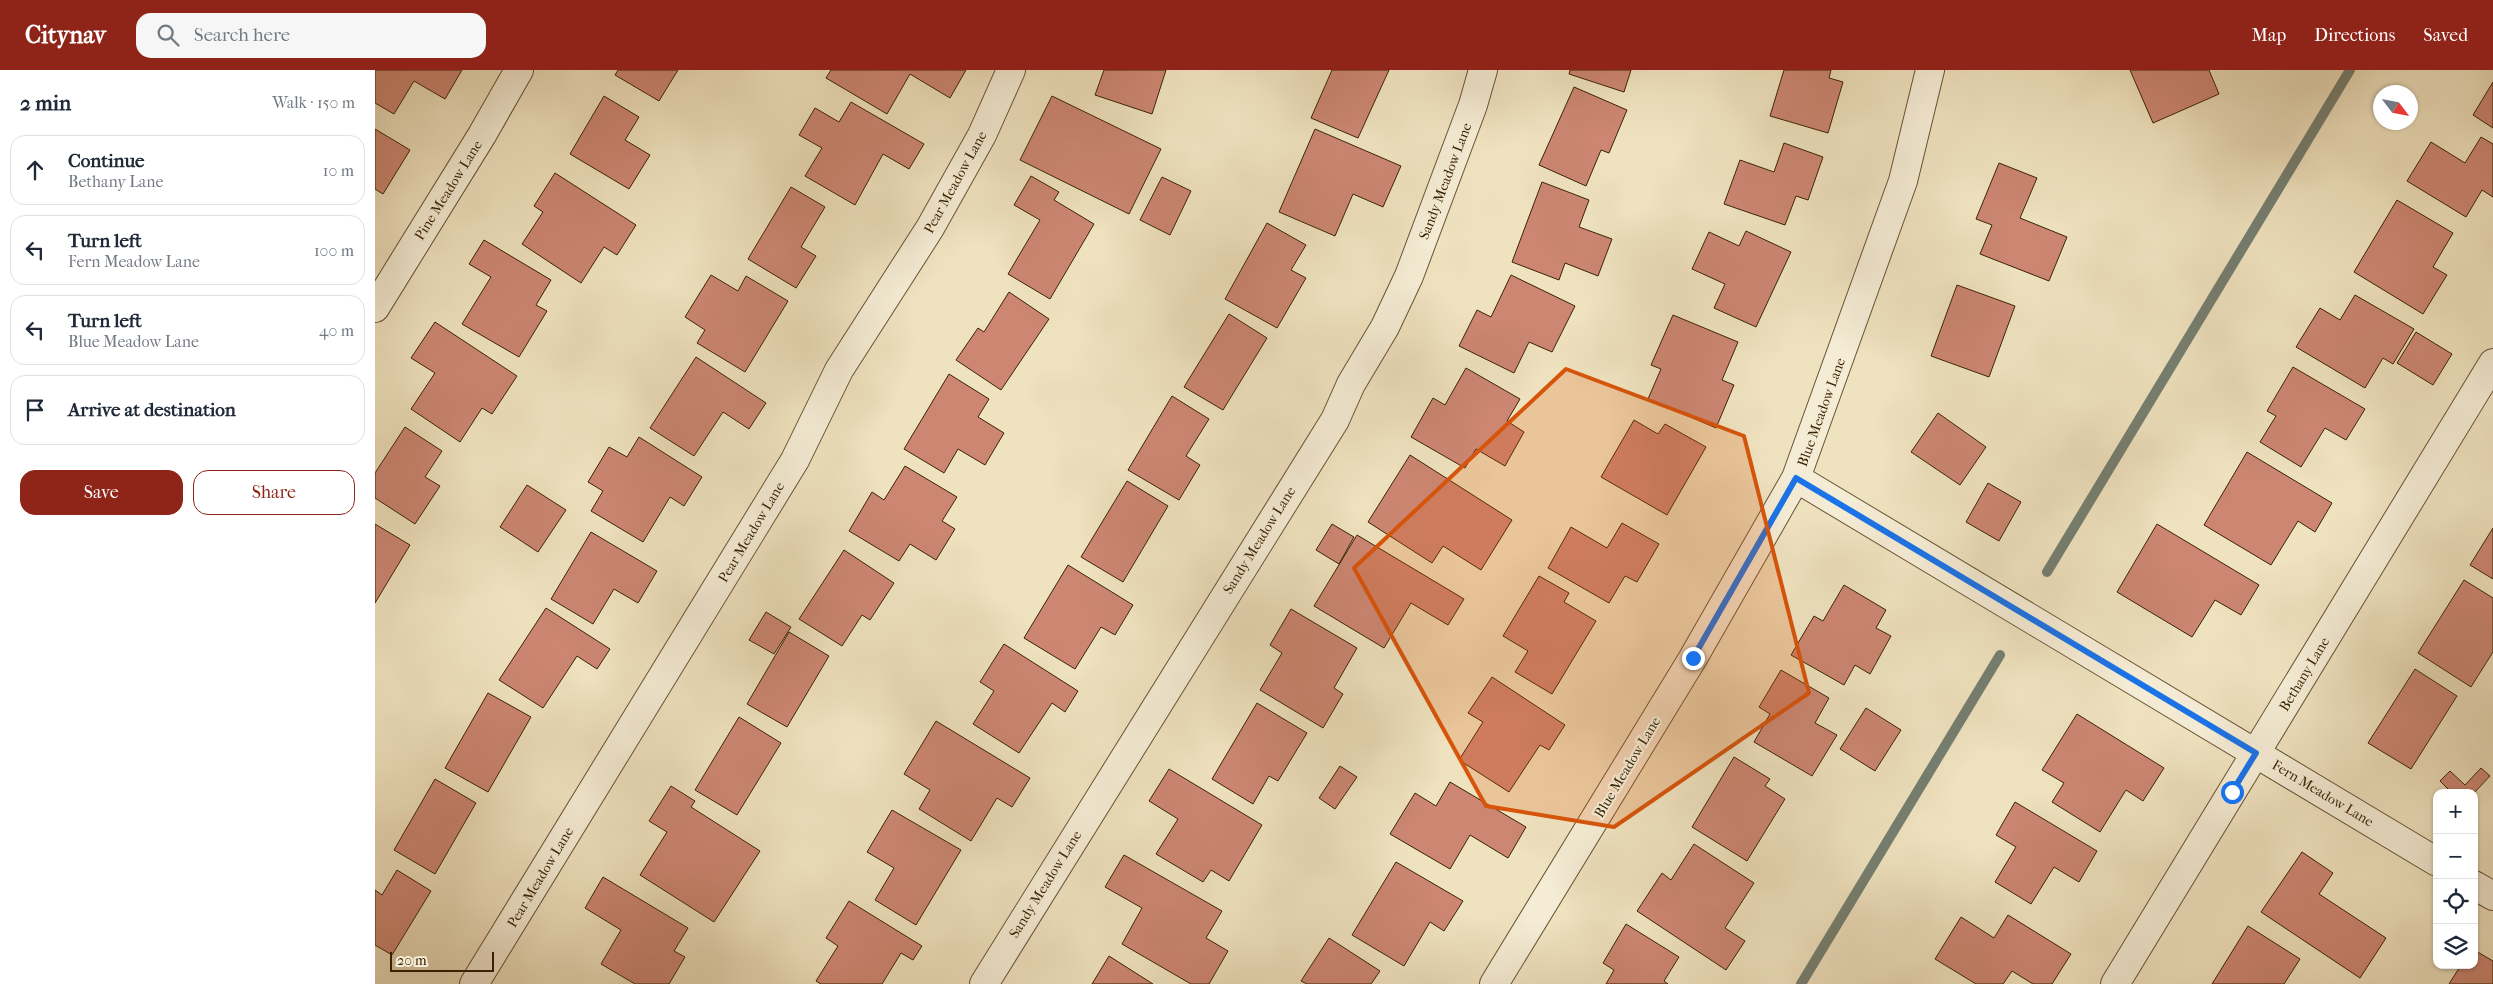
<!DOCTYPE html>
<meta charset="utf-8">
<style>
:root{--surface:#fff;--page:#f6f6f7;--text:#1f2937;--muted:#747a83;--line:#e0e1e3;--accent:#8f2418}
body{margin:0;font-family:"IM FELL French Canon",serif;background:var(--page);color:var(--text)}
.controls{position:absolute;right:15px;bottom:15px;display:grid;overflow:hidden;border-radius:10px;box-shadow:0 1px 4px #0004}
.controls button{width:45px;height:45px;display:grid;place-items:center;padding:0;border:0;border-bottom:1px solid var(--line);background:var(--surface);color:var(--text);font:25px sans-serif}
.compass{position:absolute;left:1998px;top:15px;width:45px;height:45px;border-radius:50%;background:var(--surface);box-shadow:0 1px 4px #0004;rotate:122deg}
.scale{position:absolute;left:15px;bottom:12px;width:104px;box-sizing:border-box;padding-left:5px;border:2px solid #3a2303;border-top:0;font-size:14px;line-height:18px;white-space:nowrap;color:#3a2303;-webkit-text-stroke:4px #f5ecd5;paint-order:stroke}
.stop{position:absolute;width:15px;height:15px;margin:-11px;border:4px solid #1a73e8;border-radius:50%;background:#fff}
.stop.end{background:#1a73e8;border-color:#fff;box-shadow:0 1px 5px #0008}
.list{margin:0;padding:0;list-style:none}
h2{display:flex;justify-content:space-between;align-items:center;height:65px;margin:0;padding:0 20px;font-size:21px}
h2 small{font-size:16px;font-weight:400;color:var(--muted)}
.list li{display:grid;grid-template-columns:32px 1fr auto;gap:15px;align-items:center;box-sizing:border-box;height:70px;margin:0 10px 10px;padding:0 10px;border:1px solid var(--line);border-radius:15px}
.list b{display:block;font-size:19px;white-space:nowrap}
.list p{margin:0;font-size:16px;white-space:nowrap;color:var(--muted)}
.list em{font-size:16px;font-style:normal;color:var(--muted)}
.actions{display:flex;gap:10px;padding:15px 20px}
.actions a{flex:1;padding:11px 0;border:1px solid var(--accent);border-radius:15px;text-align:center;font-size:18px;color:var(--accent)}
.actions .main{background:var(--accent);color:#fff}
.icon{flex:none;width:28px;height:28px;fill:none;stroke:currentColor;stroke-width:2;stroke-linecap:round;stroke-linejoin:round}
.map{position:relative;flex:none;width:2118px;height:914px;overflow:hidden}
header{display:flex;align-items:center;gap:30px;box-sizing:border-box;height:70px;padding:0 25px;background:var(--accent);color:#fff}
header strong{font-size:24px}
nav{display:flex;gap:28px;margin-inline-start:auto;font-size:18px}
.search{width:350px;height:45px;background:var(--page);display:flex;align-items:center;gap:12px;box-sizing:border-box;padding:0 18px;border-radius:15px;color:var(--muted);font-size:19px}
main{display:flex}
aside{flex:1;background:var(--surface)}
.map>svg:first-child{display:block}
</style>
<header>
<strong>Citynav</strong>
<div class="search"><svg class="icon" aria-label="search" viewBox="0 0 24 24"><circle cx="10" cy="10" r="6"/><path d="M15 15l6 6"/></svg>Search here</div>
<nav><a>Map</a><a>Directions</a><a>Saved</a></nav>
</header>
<main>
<aside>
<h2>2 min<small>Walk · 150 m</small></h2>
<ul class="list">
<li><svg class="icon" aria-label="ahead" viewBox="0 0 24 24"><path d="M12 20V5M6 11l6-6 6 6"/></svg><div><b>Continue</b><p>Bethany Lane</p></div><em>10 m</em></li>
<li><svg class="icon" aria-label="left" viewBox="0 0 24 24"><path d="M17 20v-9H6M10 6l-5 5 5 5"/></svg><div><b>Turn left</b><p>Fern Meadow Lane</p></div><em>100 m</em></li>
<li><svg class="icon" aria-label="left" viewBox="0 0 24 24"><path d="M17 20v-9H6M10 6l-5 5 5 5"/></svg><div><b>Turn left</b><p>Blue Meadow Lane</p></div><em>40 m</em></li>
<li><svg class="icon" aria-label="arrive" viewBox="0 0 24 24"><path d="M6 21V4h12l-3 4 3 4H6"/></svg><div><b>Arrive at destination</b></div></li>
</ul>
<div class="actions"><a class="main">Save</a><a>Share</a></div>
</aside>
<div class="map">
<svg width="2118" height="914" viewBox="0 0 2118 914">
<rect width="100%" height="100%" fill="#efe2bf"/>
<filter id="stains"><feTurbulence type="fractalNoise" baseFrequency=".004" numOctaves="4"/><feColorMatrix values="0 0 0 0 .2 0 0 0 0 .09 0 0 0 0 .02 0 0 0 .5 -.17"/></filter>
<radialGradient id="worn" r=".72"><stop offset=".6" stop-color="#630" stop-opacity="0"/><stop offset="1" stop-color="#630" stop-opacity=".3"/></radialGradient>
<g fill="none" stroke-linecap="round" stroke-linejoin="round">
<path stroke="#757f71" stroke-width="10" d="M1672 502 1975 0
M1426 914 1625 585"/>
</g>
<path fill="#cc8672" stroke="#3a2303" d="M0 0H87L70 29 39 11 19 44 0 33Z
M243 0H303L284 31 240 5Z
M456 0H591L575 28 535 4 512 44 451 8Z
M729 0H791L777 44 720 25Z
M957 0H1014L983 68 936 48Z
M1195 0H1256L1249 22 1194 4Z
M1409 0H1456L1454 8 1468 12 1453 63 1395 46Z
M1755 0H1834L1844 24 1778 53Z
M2118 12V58L2098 45Z
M1199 17 1252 40 1234 83 1226 80 1211 116 1164 95Z
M229 26 264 47 250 70 275 85 254 119 195 84Z
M677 26 786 79 754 144 645 90Z
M476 32 549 74 534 99 508 84 480 135 430 106 447 78 424 65 440 38 464 52Z
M0 59 35 80 8 124 0 119Z
M940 59 1026 96 1008 137 978 124 960 166 904 142Z
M2106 67 2118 74V127L2107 120 2091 147 2032 111 2056 72 2090 93Z
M1409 73 1448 87 1433 130 1421 126 1410 155 1349 134 1365 90 1399 102Z
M1624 93 1662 108 1645 148 1692 167 1674 211 1605 184 1617 155 1601 149Z
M180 103 261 155 242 185 229 177 206 213 147 174 168 142 159 136Z
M656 106 684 122 679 130 719 154 675 229 633 204 665 150 639 135Z
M787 107 816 121 795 165 765 150Z
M1167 112 1214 130 1204 157 1237 169 1223 206 1190 193 1184 210 1137 192Z
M416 117 450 137 426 177 441 186 421 218 373 189Z
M2022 130 2078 163 2058 197 2072 205 2048 244 1979 202Z
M892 153 931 175 916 200 931 208 902 258 850 229Z
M1371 161 1416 182 1381 257 1339 238 1350 214 1317 199 1334 162 1364 176Z
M109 170 176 210 161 235 172 241 144 287 87 254 116 207 94 194Z
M336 205 363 221 371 206 413 231 370 302 322 273 330 260 310 247Z
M1136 205 1200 236 1177 282 1154 272 1139 303 1084 276 1102 240 1116 247Z
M1582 215 1640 236 1614 307 1556 286Z
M634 222 674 249 626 320 581 290 603 258 609 262Z
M1980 225 2039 259 2018 294 2008 288 1990 318 1921 277 1945 238 1965 250Z
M854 244 892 268 848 340 809 317Z
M1298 245 1363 272 1347 310 1359 315 1341 358 1273 329 1286 299 1276 295Z
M60 252 142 306 117 344 107 338 85 372 36 339 60 303 36 288Z
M2041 262 2077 284 2058 315 2022 293Z
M321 287 391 333 374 359 348 342 319 386 275 358Z
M1918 297 1990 339 1971 370 1950 358 1926 397 1885 372 1901 346 1892 341Z
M1091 298 1145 329 1132 351 1149 362 1130 396 1101 379 1090 398 1036 367 1058 328 1070 335Z
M574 304 614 329 603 347 629 363 610 395 583 379 569 403 529 379Z
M797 326 834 349 811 386 825 395 804 430 753 400Z
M1563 343 1611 377 1585 415 1536 382Z
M1259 350 1283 364 1290 354 1331 377 1292 445 1226 407Z
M30 357 67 381 50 407 65 416 40 454 0 428V403Z
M264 367 327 407 309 436 295 427 268 472 216 441 228 421 213 412 234 377 252 387Z
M1872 382 1957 433 1940 462 1923 451 1896 495 1829 455Z
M1035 385 1137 450 1106 500 1068 476 1057 493 993 452Z
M530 396 582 427 567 451 580 459 561 490 535 474 524 491 474 461 497 422 509 430Z
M752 411 793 436 748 512 706 487Z
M1613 413 1646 432 1624 471 1591 452Z
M152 415 191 440 163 482 125 457Z
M1247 453 1284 474 1262 512 1250 506 1234 533 1173 498 1196 457 1232 478Z
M0 454 35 475 0 533Z
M957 454 979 467 964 494 941 480Z
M1782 454 1884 515 1866 545 1840 530 1817 567 1742 522Z
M2118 458V509L2095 495Z
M216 462 282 501 263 533 239 519 218 554 176 529Z
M982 465 1089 529 1073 555 1036 533 1009 578 939 536Z
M469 480 519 513 495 550 487 545 467 576 424 549Z
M693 495 758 535 740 565 726 557 700 599 649 568Z
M1164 506 1194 523 1189 532 1221 551 1177 624 1140 602 1153 581 1128 566Z
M2089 510 2118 528V582L2096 617 2043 583Z
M1469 515 1511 540 1501 558 1516 566 1495 604 1480 595 1469 615 1416 585 1439 546 1448 551Z
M171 538 235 579 222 599 202 586 168 638 124 610Z
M916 539 982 578 959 618 968 624 948 658 885 620 907 583 895 575Z
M391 542 416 557 399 584 374 570Z
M414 562 454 586 412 657 372 634Z
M629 574 703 621 690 642 677 633 644 683 598 654 619 621 605 612Z
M2040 599 2082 626 2036 699 1993 673Z
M1406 600 1454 628 1440 653 1462 665 1437 706 1379 672 1395 644 1384 637Z
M1117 607 1190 655 1174 680 1165 675 1134 722 1084 690 1108 652 1093 643Z
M113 623 156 647 113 722 70 698Z
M882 633 932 663 903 711 894 706 878 734 837 709Z
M1491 638 1526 660 1500 701 1465 679Z
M1702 644 1789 698 1768 731 1751 720 1725 762 1677 732 1689 713 1667 700Z
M364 647 406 673 362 745 320 720Z
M561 651 655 708 637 737 622 728 596 771 544 739 555 720 529 704Z
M1359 687 1395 709 1390 716 1410 729 1372 791 1317 757Z
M965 696 982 707 960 739 944 728Z
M2106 698 2115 706 2099 723H2077L2065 711 2075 701 2090 715Z
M794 699 887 755 854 811 836 800 828 812 781 784 803 749 774 731Z
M60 709 101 733 60 804 19 780Z
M1075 712 1151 757 1133 788 1095 765 1075 799 1015 764 1040 723 1061 736Z
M296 716 320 731 316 737 385 781 339 852 265 805 292 762 274 751Z
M1640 732 1722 781 1704 812 1679 797 1656 834 1620 812 1641 777 1621 765Z
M517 740 586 780 541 855 500 830 519 798 492 782Z
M1319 774 1379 813 1350 858 1370 871 1351 900 1262 841 1287 803 1296 810Z
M1927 782 1958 803 1944 824 2011 868 1985 908 1886 842Z
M749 785 847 841 831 868 853 881 834 914H816L747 874 767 838 730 817Z
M1021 792 1088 831 1069 861 1055 852 1029 896 977 865Z
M22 800 56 821 17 885 0 875V820L7 825Z
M228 807 313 858 299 881 310 887 294 914H260L226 894 246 860 210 838Z
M474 831 547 876 538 890 526 883 507 914H446L441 911 463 876 451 868Z
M1633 845 1696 884 1677 914H1658L1637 901 1628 914H1601L1560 889 1586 847 1619 868Z
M1251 854 1304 887 1289 911 1293 914H1231L1239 900 1228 893Z
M1873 856 1925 889 1909 914H1837Z
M954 868 1005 901 996 914H932L926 911Z
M2099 880 2118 891V914H2074L2086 895H2099Z
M734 886 778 914H717Z"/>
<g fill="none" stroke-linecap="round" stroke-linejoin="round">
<defs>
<path id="street" d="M0 238 107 65 144 0
M1421 408 2062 792
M2099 815 2118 826
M99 914 420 390 464 300 555 158 607 65 636 0
M609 914 960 350 976 314 1010 257 1034 206 1098 35 1108 0
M1119 914 1318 588 1421 408 1528 111 1555 0
M1740 914 2118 293"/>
</defs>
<use href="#street" stroke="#675332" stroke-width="30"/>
<use href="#street" stroke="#f5ecd5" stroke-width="28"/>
</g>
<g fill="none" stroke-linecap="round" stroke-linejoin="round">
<path stroke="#1a73e8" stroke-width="6" d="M1318 588 1421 408 1881 683 1857 722"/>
</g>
<path fill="#d7540b" fill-opacity="0.2" stroke="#d7540b" stroke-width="4" stroke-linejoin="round" d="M1191 299 1369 366 1434 623 1239 757 1111 736 979 498Z"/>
<g text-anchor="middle" stroke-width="4" stroke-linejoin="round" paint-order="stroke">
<g font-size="14" fill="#3a2303" stroke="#f5ecd5">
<text transform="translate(1070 111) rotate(-69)" y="5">Sandy Meadow Lane</text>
<text transform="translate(580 112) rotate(-61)" y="5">Pear Meadow Lane</text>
<text transform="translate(73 120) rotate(-58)" y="5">Pine Meadow Lane</text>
<text transform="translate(1446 342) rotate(-70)" y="5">Blue Meadow Lane</text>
<text transform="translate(376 462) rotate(-59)" y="5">Pear Meadow Lane</text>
<text transform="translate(884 470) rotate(-58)" y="5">Sandy Meadow Lane</text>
<text transform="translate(1929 604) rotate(-59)" y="5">Bethany Lane</text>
<text transform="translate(1252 697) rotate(-59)" y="5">Blue Meadow Lane</text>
<text transform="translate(1948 723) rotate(31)" y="5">Fern Meadow Lane</text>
<text transform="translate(165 807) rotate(-59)" y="5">Pear Meadow Lane</text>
<text transform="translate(670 814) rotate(-58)" y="5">Sandy Meadow Lane</text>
</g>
</g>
<rect width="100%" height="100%" filter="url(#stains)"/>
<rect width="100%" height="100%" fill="url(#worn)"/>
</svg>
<div class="controls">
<button>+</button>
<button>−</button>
<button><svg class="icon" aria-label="locate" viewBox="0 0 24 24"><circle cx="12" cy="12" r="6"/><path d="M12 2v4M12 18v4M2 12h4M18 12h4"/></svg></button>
<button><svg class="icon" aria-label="layers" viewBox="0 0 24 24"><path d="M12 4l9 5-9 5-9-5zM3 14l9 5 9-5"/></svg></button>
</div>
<svg class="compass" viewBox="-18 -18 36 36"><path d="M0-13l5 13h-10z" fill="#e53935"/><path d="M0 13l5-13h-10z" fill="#747a83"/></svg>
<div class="scale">20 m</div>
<div class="stop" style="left:1857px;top:722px"></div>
<div class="stop end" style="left:1318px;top:588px"></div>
</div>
</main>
